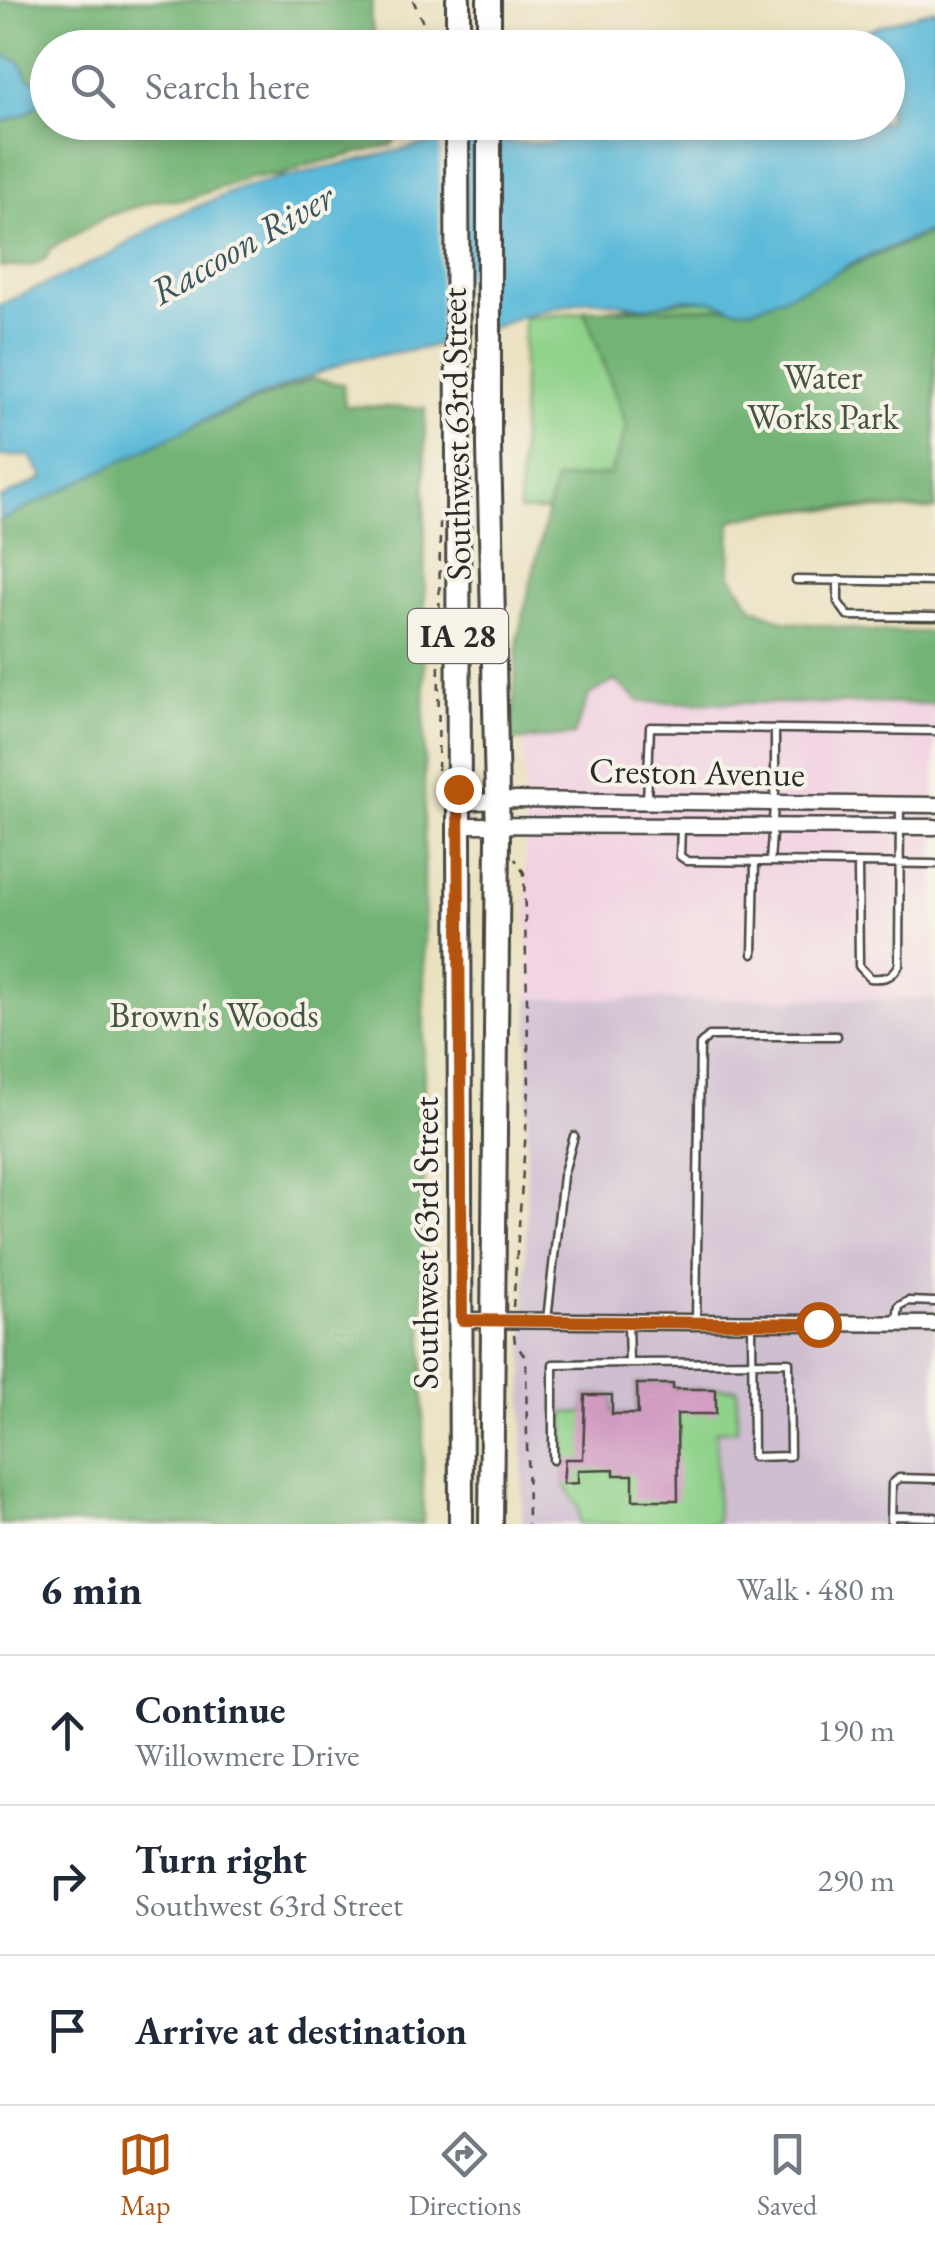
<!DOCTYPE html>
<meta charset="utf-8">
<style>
:root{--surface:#fff;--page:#f6f6f7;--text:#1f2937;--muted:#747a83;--line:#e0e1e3;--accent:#b45309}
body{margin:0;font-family:"EB Garamond",serif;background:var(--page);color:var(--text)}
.stop{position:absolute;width:30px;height:30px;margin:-22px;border:8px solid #b45309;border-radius:50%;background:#fff}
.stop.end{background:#b45309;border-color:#fff;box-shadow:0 2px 10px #0008}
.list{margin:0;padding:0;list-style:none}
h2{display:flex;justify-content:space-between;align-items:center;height:130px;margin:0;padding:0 40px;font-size:42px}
h2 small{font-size:32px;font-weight:400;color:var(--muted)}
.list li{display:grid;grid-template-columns:65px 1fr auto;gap:30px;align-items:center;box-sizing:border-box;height:150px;padding:0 40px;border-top:2px solid var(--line)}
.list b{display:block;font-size:38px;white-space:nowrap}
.list p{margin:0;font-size:32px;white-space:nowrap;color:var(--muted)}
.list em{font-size:32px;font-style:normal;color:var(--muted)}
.icon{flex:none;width:55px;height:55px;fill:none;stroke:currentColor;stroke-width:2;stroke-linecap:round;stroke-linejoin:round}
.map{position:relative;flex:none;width:935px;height:1524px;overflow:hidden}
.search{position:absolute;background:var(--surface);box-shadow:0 5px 15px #0003;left:30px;right:30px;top:30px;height:110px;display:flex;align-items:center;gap:25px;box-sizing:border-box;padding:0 35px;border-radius:55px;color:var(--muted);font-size:38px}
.sheet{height:580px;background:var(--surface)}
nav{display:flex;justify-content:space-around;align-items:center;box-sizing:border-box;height:140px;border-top:2px solid var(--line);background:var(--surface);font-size:28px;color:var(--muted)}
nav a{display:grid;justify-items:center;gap:5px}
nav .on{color:var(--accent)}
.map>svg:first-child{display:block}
</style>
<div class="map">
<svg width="935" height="1524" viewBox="0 0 935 1524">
<rect width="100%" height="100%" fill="#f7f3e8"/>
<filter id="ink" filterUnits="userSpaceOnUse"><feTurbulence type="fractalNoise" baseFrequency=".01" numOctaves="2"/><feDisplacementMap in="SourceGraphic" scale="20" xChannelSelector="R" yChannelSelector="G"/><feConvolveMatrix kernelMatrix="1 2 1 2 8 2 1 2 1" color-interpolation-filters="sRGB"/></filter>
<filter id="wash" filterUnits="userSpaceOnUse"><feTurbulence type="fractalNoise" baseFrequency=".0048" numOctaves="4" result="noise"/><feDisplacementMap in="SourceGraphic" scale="40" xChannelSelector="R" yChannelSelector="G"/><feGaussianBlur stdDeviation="2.25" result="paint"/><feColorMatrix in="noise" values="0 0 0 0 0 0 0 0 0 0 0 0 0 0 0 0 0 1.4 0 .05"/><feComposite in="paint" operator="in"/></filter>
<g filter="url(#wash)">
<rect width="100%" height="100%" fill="#eae1bf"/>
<path fill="#f1d0e2" d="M521 641H935V999H529Z"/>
<path fill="#cebed0" d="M529 999H935V1524H522Z"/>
<path fill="#8fd28a" stroke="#5d7e5a" stroke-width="2.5" d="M935 182V509L519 511 524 318 784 292 917 238Z
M637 1384H673V1389L737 1388V1430L716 1431 717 1524H579V1509L565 1485 564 1413 585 1412V1395H612L613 1414H637Z"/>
<path fill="#73b476" stroke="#4f7050" stroke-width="2.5" d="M0 0H373L370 17 378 47 48 48V122H399L400 130 392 145 305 166 280 176 251 177 185 200H158L107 216 49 250 47 258 32 266 0 267Z
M935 231V509C869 508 795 502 731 521L730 574 752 607 784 621 880 632H935V704L641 702 615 681 589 695 574 735 511 741 518 637 555 480 610 474 627 427 584 310 753 307Z
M312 379 343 384 345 406 425 408 423 1524H0V510L82 469Z"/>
<path fill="#5bbad9" stroke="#437282" stroke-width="2.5" d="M935 9V229L852 263 826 279 752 309 733 308 712 301 681 299 649 307 589 300 525 315 473 335 424 348 351 360 217 414 0 521V499L44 478 31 456H0V305L107 256 168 219 241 188 439 141 551 143 593 122H888V48L801 47 839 44 875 27Z
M0 54 20 62 28 78 48 85 46 98 26 114 0 123Z"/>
<path fill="#eae1bf" d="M440 136H466V342L440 348Z"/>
<g id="blocks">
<path fill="#d09ac1" d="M637 1384H673V1389H716V1414H677L678 1500H633V1475H614V1469L578 1470V1483L563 1484 565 1459H583L585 1395H612V1414H638Z"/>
</g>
</g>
<g filter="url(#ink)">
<use href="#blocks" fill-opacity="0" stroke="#484641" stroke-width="2.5"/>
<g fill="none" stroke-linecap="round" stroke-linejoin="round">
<defs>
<path id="service" d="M796 580 935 582
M838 580V602L848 616 935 617
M647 801 650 727 935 731
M681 827 680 856 687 861 935 864
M770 862 775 792V729
M858 863 859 966 870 978C884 979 892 978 899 965L900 805
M753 954 755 862
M547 1320 563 1176 574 1136
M897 1322 899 1306 908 1301 935 1302
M628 1323 629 1363 789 1362 790 1456 753 1457 752 1325
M696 1323 700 1045 709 1036H837
M553 1460V1364L629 1363
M891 1516 935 1517
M891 1524 892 1484 899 1478 935 1479"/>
<path id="minor" d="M459 803 513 800 935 805
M459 825 935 827
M462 1320 935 1324"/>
<path id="primary" d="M458 48V0
M489 48V0
M457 122 461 1524
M489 122V447L498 837 491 1524"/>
</defs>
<use href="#service" stroke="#484641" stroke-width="11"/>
<use href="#minor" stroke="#484641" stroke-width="19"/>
<use href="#primary" stroke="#484641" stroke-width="28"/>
<path stroke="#484641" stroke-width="2.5" stroke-dasharray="8 8" stroke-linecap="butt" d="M413 0 434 48
M440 522 438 785H442
M513 1307 529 1088 524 873 515 859
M514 1335 515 1343 526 1358 528 1524"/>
<use href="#service" stroke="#fff" stroke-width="6"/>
<use href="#minor" stroke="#fff" stroke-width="14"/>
<use href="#primary" stroke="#fff" stroke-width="22"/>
</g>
</g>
<g fill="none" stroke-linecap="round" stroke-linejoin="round" filter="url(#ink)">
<path stroke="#b45309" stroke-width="12" d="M458 789 462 1320 818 1324"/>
</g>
<g text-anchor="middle" stroke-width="8" stroke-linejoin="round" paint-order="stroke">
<rect fill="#f7f3e8" stroke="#686764" stroke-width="2.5" x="408" y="609" width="100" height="54" rx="8"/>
<g font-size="32" font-weight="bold" fill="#2b2b2b">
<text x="458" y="647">IA 28</text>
</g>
<g font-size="35" fill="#445543" stroke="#f7f3e8">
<text x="823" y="389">Water<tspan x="823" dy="40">Works Park</tspan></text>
<text x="214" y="1027">Brown's Woods</text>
</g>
<g font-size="35" fill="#2b2b2b" stroke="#f7f3e8">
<text transform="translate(456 434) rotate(-91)" y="12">Southwest 63rd Street</text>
<text transform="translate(697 772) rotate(1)" y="12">Creston Avenue</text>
<text transform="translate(426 1243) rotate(-90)" y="12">Southwest 63rd Street</text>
</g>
<g font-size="38" font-style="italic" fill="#39565f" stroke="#f7f3e8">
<text transform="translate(242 244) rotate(-30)" y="13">Raccoon River</text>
</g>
</g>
</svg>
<div class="stop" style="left:818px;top:1324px"></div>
<div class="stop end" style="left:458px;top:789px"></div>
<div class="search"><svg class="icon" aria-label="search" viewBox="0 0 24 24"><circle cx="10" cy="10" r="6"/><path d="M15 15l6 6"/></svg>Search here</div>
</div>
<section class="sheet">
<h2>6 min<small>Walk · 480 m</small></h2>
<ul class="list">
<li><svg class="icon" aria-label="ahead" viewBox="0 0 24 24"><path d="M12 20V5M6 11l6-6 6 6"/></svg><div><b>Continue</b><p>Willowmere Drive</p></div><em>190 m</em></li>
<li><svg class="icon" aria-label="right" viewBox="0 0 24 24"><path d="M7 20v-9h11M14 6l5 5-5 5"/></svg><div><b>Turn right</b><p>Southwest 63rd Street</p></div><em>290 m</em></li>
<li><svg class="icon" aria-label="arrive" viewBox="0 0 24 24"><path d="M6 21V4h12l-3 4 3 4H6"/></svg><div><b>Arrive at destination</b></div></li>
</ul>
</section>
<nav>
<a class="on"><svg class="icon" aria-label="map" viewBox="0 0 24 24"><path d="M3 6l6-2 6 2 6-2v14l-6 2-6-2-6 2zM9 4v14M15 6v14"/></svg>Map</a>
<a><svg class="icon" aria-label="directions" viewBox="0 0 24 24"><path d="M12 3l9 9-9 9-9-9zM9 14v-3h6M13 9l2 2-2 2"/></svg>Directions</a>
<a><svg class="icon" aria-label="saved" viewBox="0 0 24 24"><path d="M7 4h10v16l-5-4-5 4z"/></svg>Saved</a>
</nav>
